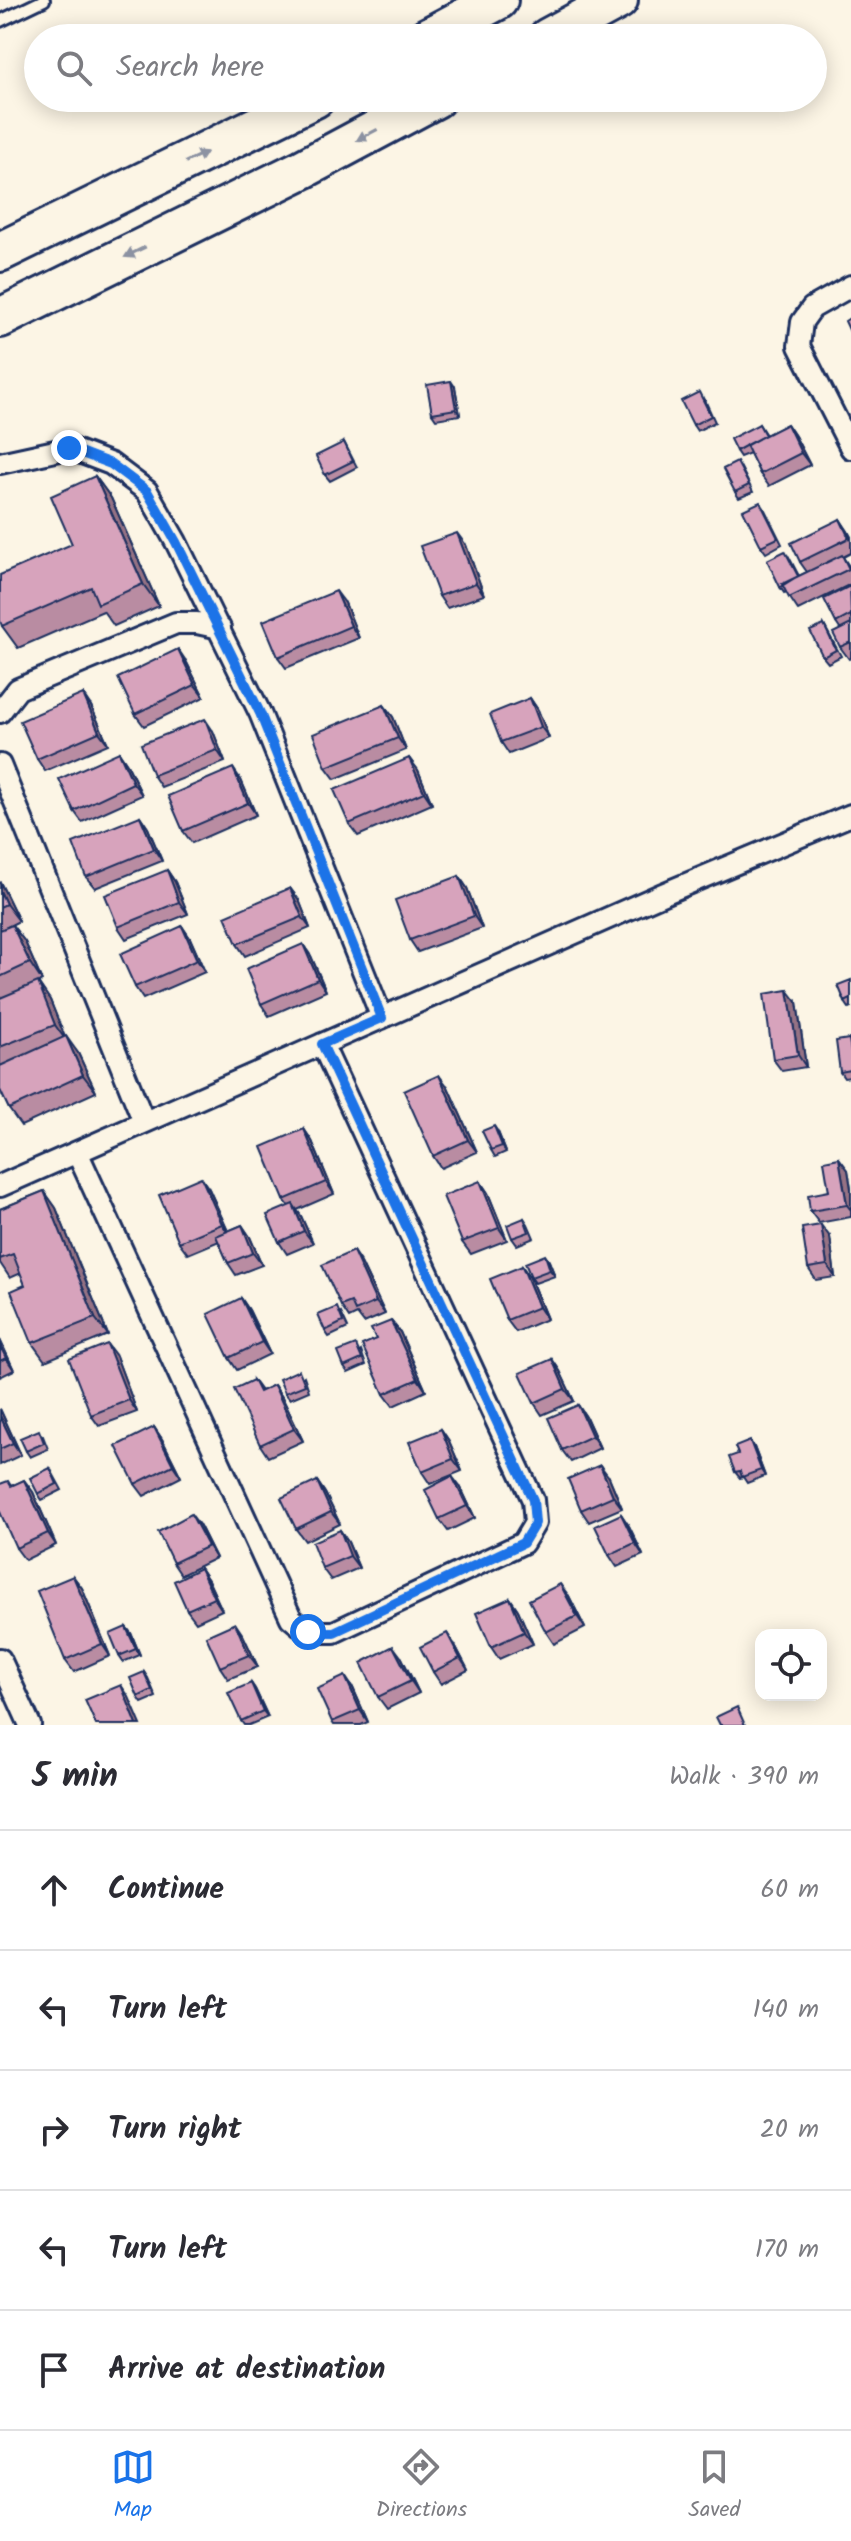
<!DOCTYPE html>
<meta charset="utf-8">
<style>
:root{--surface:#fff;--page:#f2f2f3;--text:#2b2b33;--muted:#7c7c81;--line:#e1e1e2;--accent:#1a73e8}
body{margin:0;font-family:Kalam,sans-serif;background:var(--page);color:var(--text)}
.controls{position:absolute;right:24px;bottom:24px;display:grid;overflow:hidden;border-radius:16px;box-shadow:0 4px 20px #0003}
.controls button{width:72px;height:72px;display:grid;place-items:center;padding:0;border:0;border-bottom:2px solid var(--line);background:var(--surface);color:var(--text);font:40px sans-serif}
.stop{position:absolute;width:24px;height:24px;margin:-18px;border:6px solid #1a73e8;border-radius:50%;background:#fff}
.stop.end{background:#1a73e8;border-color:#fff;box-shadow:0 2px 8px #0008}
.list{margin:0;padding:0;list-style:none}
h2{display:flex;justify-content:space-between;align-items:center;height:104px;margin:0;padding:0 32px;font-size:34px}
h2 small{font-size:26px;font-weight:400;color:var(--muted)}
.list li{display:grid;grid-template-columns:52px 1fr auto;gap:24px;align-items:center;box-sizing:border-box;height:120px;padding:0 32px;border-top:2px solid var(--line)}
.list b{display:block;font-size:30px;white-space:nowrap}
.list em{font-size:26px;font-style:normal;color:var(--muted)}
.icon{flex:none;width:44px;height:44px;fill:none;stroke:currentColor;stroke-width:2;stroke-linecap:round;stroke-linejoin:round}
.map{position:relative;flex:none;width:851px;height:1725px;overflow:hidden}
.search{position:absolute;background:var(--surface);box-shadow:0 4px 20px #0003;left:24px;right:24px;top:24px;height:88px;display:flex;align-items:center;gap:20px;box-sizing:border-box;padding:0 28px;border-radius:44px;color:var(--muted);font-size:30px}
.sheet{height:704px;background:var(--surface)}
nav{display:flex;justify-content:space-around;align-items:center;box-sizing:border-box;height:112px;border-top:2px solid var(--line);background:var(--surface);font-size:22px;color:var(--muted)}
nav a{display:grid;justify-items:center;gap:4px}
nav .on{color:var(--accent)}
.map>svg:first-child{display:block}
</style>
<div class="map">
<svg width="851" height="1725" viewBox="0 0 851 1725">
<rect width="100%" height="100%" fill="#fcf5e5"/>
<filter id="ink" filterUnits="userSpaceOnUse"><feTurbulence type="fractalNoise" baseFrequency=".0125" numOctaves="2"/><feDisplacementMap in="SourceGraphic" scale="16" xChannelSelector="R" yChannelSelector="G"/><feConvolveMatrix kernelMatrix="1 2 1 2 8 2 1 2 1" color-interpolation-filters="sRGB"/></filter>
<g filter="url(#ink)">
<g fill="none" stroke-linecap="round" stroke-linejoin="round">
<defs>
<path id="lane" d="M0 21 44 0"/>
<path id="street" d="M851 286 812 308 802 322 799 346 851 448
M0 463 69 448 111 464 147 491 176 542 260 713 382 1018
M0 712 18 689 176 623H197L220 628
M0 765 144 1122
M77 1152 291 1618 308 1632H334L523 1543 535 1523 533 1500 322 1044
M0 1186 663 894 851 815
M0 1659 30 1725"/>
<path id="highway" d="M427 38 498 0
M548 38 618 0
M0 252 315 98
M0 318 303 169 436 98"/>
</defs>
<use href="#lane" stroke="#1b2f5e" stroke-width="16"/>
<use href="#street" stroke="#1b2f5e" stroke-width="26"/>
<use href="#highway" stroke="#1b2f5e" stroke-width="44"/>
<use href="#lane" stroke="#fcf5e5" stroke-width="10"/>
<use href="#street" stroke="#fcf5e5" stroke-width="20"/>
<use href="#highway" stroke="#fcf5e5" stroke-width="38"/>
</g>
<path fill="#b98ca2" stroke="#1b2f5e" stroke-width="2" d="M455 387 460 415 436 419 432 413Z
M704 398 715 422 697 431 693 425Z
M759 424 766 435 787 424 795 436 810 465 769 486 760 474 750 453 740 457 736 451Z
M344 442 357 467 330 481 325 475Z
M741 468 753 492 739 498 735 492Z
M95 476 111 498 159 606 114 626 103 611 18 648 2 626 72 544Z
M764 508 782 544 766 553 761 546Z
M840 519 851 537V553L843 557 851 569V584L798 610 786 592 784 593 780 587 789 557 799 576 807 572 800 562Z
M466 545 484 595 447 608 439 596Z
M851 587V658L849 659 840 647V629L836 623Z
M345 603 359 638 286 668 278 657Z
M824 625 841 656 828 663 823 657Z
M186 661 204 697 144 726 135 714Z
M530 698 538 710 549 738 509 754 501 742Z
M384 705 393 717 406 750 335 779 326 767Z
M91 706 108 744 45 771 37 759Z
M213 731 225 762 161 787 153 775Z
M119 752 127 764 142 795 82 822 74 811Z
M409 758 418 770 432 804 358 836 349 824Z
M241 780 256 815 192 843 183 831Z
M140 816 148 828 162 861 95 888 86 877Z
M167 870 175 882 188 914 126 939 118 927Z
M459 876 467 888 482 928 418 952 410 940Z
M0 882 19 921 1 930 12 925 25 942 42 981 38 983 50 1000 64 1036 78 1053 96 1092 21 1126 9 1109 0 1090Z
M290 888 299 900 310 928 245 956 237 944Z
M182 926 190 938 205 972 143 999 135 987Z
M311 956 326 991 269 1016 261 1004Z
M851 980V1007L849 1008 845 1002Z
M797 1002 806 1067 782 1071 773 1059Z
M851 1042V1077L844 1078 840 1072Z
M448 1087 477 1152 441 1168 433 1156Z
M304 1129 312 1141 334 1194 297 1210 301 1216 313 1243 287 1254 279 1242 289 1206 284 1200Z
M498 1132 506 1152 495 1157 491 1150Z
M839 1158 848 1170 851 1189V1217L819 1223 810 1211 829 1191Z
M480 1181 488 1193 507 1240 471 1254 462 1242Z
M209 1189 228 1231 242 1225 250 1237 262 1265 236 1275 228 1263 219 1241 188 1254 179 1242Z
M44 1191 56 1208 108 1335 45 1361 32 1343 25 1285 21 1273 10 1278 0 1263V1209Z
M524 1218 528 1224 534 1238 517 1245 512 1238Z
M830 1237 835 1277 816 1280 808 1268Z
M549 1261 555 1276 535 1283 531 1277Z
M361 1263 385 1314 364 1323 357 1314 349 1318 341 1306Z
M522 1266 530 1278 547 1319 516 1332 507 1320Z
M241 1298 249 1310 270 1354 237 1370 229 1358Z
M341 1313 348 1328 329 1337 325 1331Z
M391 1321 400 1332 426 1391 393 1406 384 1394 376 1339Z
M0 1340 14 1370 0 1377Z
M361 1351 366 1365 348 1373 344 1367Z
M116 1356 137 1412 99 1426 91 1415Z
M552 1359 560 1371 574 1401 542 1415 534 1403Z
M304 1376 309 1391 290 1399 285 1393Z
M253 1380 261 1391 274 1385 282 1397 303 1441 268 1457 260 1445Z
M578 1405 586 1417 600 1448 571 1462 562 1450Z
M0 1409 21 1455 0 1465Z
M154 1427 162 1439 181 1477 144 1496 135 1484Z
M441 1429 449 1441 462 1471 430 1484 422 1472Z
M43 1436 48 1449 30 1457 26 1451Z
M754 1447 765 1476 747 1483 743 1477 740 1478 735 1472Z
M50 1468 62 1490 42 1500 38 1494Z
M609 1477 622 1508 589 1522 581 1510Z
M24 1480 33 1492 56 1545 25 1560 16 1548 12 1486Z
M317 1481 325 1493 340 1524 305 1541 296 1529Z
M461 1488 475 1518 448 1531 439 1519Z
M621 1514 629 1526 643 1555 617 1567 609 1555Z
M200 1526 216 1558 181 1575 173 1563Z
M340 1530 348 1542 359 1568 331 1580 322 1568Z
M200 1568 208 1580 222 1610 196 1622 187 1610Z
M73 1576 82 1588 110 1656 74 1672 65 1660Z
M569 1596 585 1628 554 1644 546 1632Z
M510 1598 518 1610 533 1644 499 1659 491 1647Z
M126 1627 131 1633 140 1655 123 1662 119 1656Z
M243 1635 258 1667 228 1679 220 1667Z
M455 1645 468 1670 441 1684 433 1672Z
M402 1658 419 1693 387 1709 378 1697Z
M144 1672 148 1678 156 1697 142 1703 138 1697Z
M251 1683 255 1689 268 1717 249 1725H244L241 1721Z
M353 1688 368 1722 361 1725H334L332 1722Z"/>
<path fill="#967284" stroke="#1b2f5e" stroke-width="2" d="M451 381 455 387 460 415 456 409Z
M787 424 795 436 810 465 801 453Z
M95 476 111 498 159 606 143 584Z
M840 519 848 531 851 537V541Z
M457 533 466 545 484 595 476 583Z
M336 591 345 603 359 638 351 626Z
M178 649 186 661 204 697 195 685Z
M83 694 91 706 108 744 99 732Z
M530 698 538 710 549 738 541 727Z
M384 705 393 717 406 750 398 738Z
M205 719 213 731 225 762 217 750Z
M119 752 127 764 142 795 133 783Z
M409 758 418 770 432 804 424 792Z
M233 768 241 780 256 815 248 803Z
M140 816 148 828 162 861 154 849Z
M167 870 175 882 188 914 179 902Z
M459 876 467 888 482 928 474 916Z
M0 882 19 921 6 904 0 891Z
M290 888 299 900 310 928 302 917Z
M12 925 25 942 42 981 30 963Z
M182 926 190 938 205 972 197 960Z
M303 944 311 956 326 991 318 979Z
M38 982 50 1000 67 1042 55 1025Z
M788 990 797 1002 806 1067 798 1055Z
M66 1036 78 1053 96 1092 83 1075Z
M439 1075 448 1087 477 1152 468 1140Z
M494 1126 498 1132 506 1152 502 1146Z
M304 1129 312 1141 334 1194 326 1182Z
M839 1158 848 1170 851 1189V1210L847 1205Z
M201 1177 209 1189 230 1236 222 1224Z
M480 1181 488 1193 507 1240 499 1228Z
M44 1191 56 1208 108 1335 95 1318Z
M293 1204 301 1216 313 1243 304 1231Z
M242 1225 250 1237 262 1265 253 1253Z
M821 1225 830 1237 835 1277 827 1265Z
M353 1251 361 1263 385 1314 376 1302Z
M545 1255 549 1261 555 1276 550 1270Z
M522 1266 530 1278 547 1319 539 1307Z
M241 1298 249 1310 270 1354 262 1342Z
M391 1321 400 1332 426 1391 418 1379Z
M0 1340 14 1370 6 1358 0 1346Z
M107 1344 116 1356 137 1412 129 1400Z
M552 1359 560 1371 574 1401 565 1389Z
M274 1385 282 1397 303 1441 294 1429Z
M578 1405 586 1417 600 1448 592 1436Z
M0 1409 21 1455 13 1443 0 1416Z
M154 1427 162 1439 181 1477 173 1465Z
M441 1429 449 1441 462 1471 453 1459Z
M750 1441 754 1447 765 1476 761 1470Z
M600 1465 609 1477 622 1508 613 1496Z
M452 1476 461 1488 475 1518 467 1506Z
M24 1480 33 1492 56 1545 48 1533Z
M317 1481 325 1493 340 1524 331 1512Z
M191 1514 200 1526 216 1558 208 1546Z
M621 1514 629 1526 643 1555 635 1543Z
M340 1530 348 1542 359 1568 350 1556Z
M200 1568 208 1580 222 1610 214 1598Z
M73 1576 82 1588 110 1656 102 1644Z
M560 1584 569 1596 585 1628 577 1616Z
M510 1598 518 1610 533 1644 524 1632Z
M235 1623 243 1635 258 1667 249 1655Z
M126 1627 131 1633 140 1655 136 1649Z
M447 1633 455 1645 468 1670 460 1658Z
M393 1646 402 1658 419 1693 411 1681Z
M345 1676 353 1688 368 1722 360 1710Z
M251 1683 255 1689 268 1717 263 1711Z
M121 1685 129 1697 141 1725H137Z"/>
<path fill="#d7a3bc" stroke="#1b2f5e" stroke-width="2" d="M851 317V334L845 321Z
M451 381 456 409 432 413 427 385Z
M699 392 711 416 693 425 681 401Z
M759 424 765 435 736 451 730 439Z
M787 424 801 453 760 474 746 445Z
M344 442 353 461 325 475 316 456Z
M737 462 749 485 735 492 723 469Z
M95 476 143 584 98 604 91 587 2 626 0 621V575L72 544 51 496Z
M760 502 778 538 761 546 743 510Z
M840 519 849 538 800 562 791 543Z
M457 533 476 583 439 596 420 546Z
M785 551 798 576 780 587 767 560Z
M842 555 849 569 789 598 782 584Z
M850 586 851 615 836 623 824 599Z
M336 591 351 626 278 657 263 621Z
M851 624V642L840 647 833 633Z
M824 625 836 650 823 657 810 631Z
M178 649 195 685 135 714 118 678Z
M83 694 99 732 37 759 20 721Z
M530 698 541 727 501 742 490 714Z
M384 705 398 738 326 767 313 734Z
M205 719 217 750 153 775 141 744Z
M119 752 133 783 74 811 59 779Z
M409 758 424 792 349 824 334 790Z
M233 768 248 803 183 831 168 796Z
M140 816 154 849 86 877 73 843Z
M167 870 179 902 118 927 105 895Z
M459 876 474 916 410 940 395 900Z
M290 888 302 917 237 944 225 916Z
M0 891 6 904 0 907Z
M12 925 30 963 0 977V930Z
M182 926 197 960 135 987 120 954Z
M303 944 318 979 261 1004 246 969Z
M851 980V999L845 1002 838 985Z
M38 982 55 1025 0 1047V998Z
M788 990 798 1055 773 1059 764 994Z
M66 1036 83 1075 9 1109 0 1090V1066Z
M849 1039 851 1052V1070L840 1072 836 1041Z
M439 1075 468 1140 433 1156 404 1091Z
M494 1126 502 1146 491 1150 482 1131Z
M304 1129 326 1182 284 1200 262 1147Z
M839 1158 847 1205 810 1211 808 1195 829 1191 824 1161Z
M201 1177 222 1224 179 1242 159 1195Z
M480 1181 499 1228 462 1242 443 1196Z
M44 1191 95 1318 32 1343 11 1291 25 1285 13 1254 0 1259V1209Z
M293 1204 304 1231 279 1242 267 1215Z
M524 1218 529 1232 512 1238 507 1225Z
M242 1225 253 1253 228 1263 216 1236Z
M821 1225 827 1265 808 1268 802 1228Z
M353 1251 376 1302 355 1311 351 1302 341 1306 322 1265Z
M545 1255 550 1270 531 1277 525 1263Z
M522 1266 539 1307 507 1320 490 1279Z
M241 1298 262 1342 229 1358 208 1314Z
M337 1307 343 1322 325 1331 318 1315Z
M391 1321 418 1379 384 1394 362 1345 376 1339 371 1329Z
M107 1344 129 1400 91 1415 69 1359Z
M356 1345 362 1359 344 1367 338 1352Z
M0 1346 6 1358 0 1361Z
M552 1359 565 1389 534 1403 520 1373Z
M299 1370 305 1385 285 1393 279 1379Z
M253 1380 259 1392 274 1385 294 1429 260 1445 234 1389Z
M578 1405 592 1436 562 1450 548 1418Z
M0 1416 13 1443 0 1449Z
M154 1427 173 1465 135 1484 116 1446Z
M441 1429 453 1459 422 1472 409 1442Z
M39 1430 44 1443 26 1451 20 1438Z
M750 1441 761 1470 742 1477 740 1471 735 1472 729 1457 738 1454 735 1447Z
M600 1465 613 1496 581 1510 568 1479Z
M50 1468 57 1484 38 1494 30 1478Z
M452 1476 467 1506 439 1519 425 1490Z
M24 1480 48 1533 16 1548 0 1512V1484L8 1481 11 1486Z
M317 1481 331 1512 296 1529 281 1498Z
M191 1514 208 1546 173 1563 158 1532Z
M621 1514 635 1543 609 1555 595 1526Z
M340 1530 350 1556 322 1568 312 1542Z
M200 1568 214 1598 187 1610 174 1581Z
M73 1576 102 1644 65 1660 37 1591Z
M560 1584 577 1616 546 1632 529 1600Z
M510 1598 524 1632 491 1647 476 1613Z
M235 1623 249 1655 220 1667 206 1636Z
M126 1627 136 1649 119 1656 110 1634Z
M447 1633 460 1658 433 1672 420 1647Z
M393 1646 411 1681 378 1697 361 1663Z
M144 1672 152 1690 138 1697 130 1678Z
M345 1676 360 1710 332 1722 317 1689Z
M251 1683 263 1711 241 1721 228 1693Z
M121 1685 137 1725H96L85 1700Z
M737 1707 745 1725H720L716 1717Z"/>
<defs><path id="oneway-solid" d="M-6-.8H1V-3.2L6.5 0L1 3.2V.8H-6Z" transform="scale(2)"/></defs>
<g fill="#8c92a2">
<use href="#oneway-solid" transform="translate(367 135) rotate(152)"/>
<use href="#oneway-solid" transform="translate(196 157) rotate(-26)"/>
<use href="#oneway-solid" transform="translate(135 252) rotate(154)"/>
</g>
</g>
<g fill="none" stroke-linecap="round" stroke-linejoin="round" filter="url(#ink)">
<path stroke="#1a73e8" stroke-width="10" d="M69 448 111 464 147 491 176 542 260 713 382 1018 322 1044 533 1500 535 1523 523 1543 334 1632H308"/>
</g>
</svg>
<div class="controls">
<button><svg class="icon" aria-label="locate" viewBox="0 0 24 24"><circle cx="12" cy="12" r="6"/><path d="M12 2v4M12 18v4M2 12h4M18 12h4"/></svg></button>
</div>
<div class="stop" style="left:308px;top:1632px"></div>
<div class="stop end" style="left:69px;top:448px"></div>
<div class="search"><svg class="icon" aria-label="search" viewBox="0 0 24 24"><circle cx="10" cy="10" r="6"/><path d="M15 15l6 6"/></svg>Search here</div>
</div>
<section class="sheet">
<h2>5 min<small>Walk · 390 m</small></h2>
<ul class="list">
<li><svg class="icon" aria-label="ahead" viewBox="0 0 24 24"><path d="M12 20V5M6 11l6-6 6 6"/></svg><div><b>Continue</b></div><em>60 m</em></li>
<li><svg class="icon" aria-label="left" viewBox="0 0 24 24"><path d="M17 20v-9H6M10 6l-5 5 5 5"/></svg><div><b>Turn left</b></div><em>140 m</em></li>
<li><svg class="icon" aria-label="right" viewBox="0 0 24 24"><path d="M7 20v-9h11M14 6l5 5-5 5"/></svg><div><b>Turn right</b></div><em>20 m</em></li>
<li><svg class="icon" aria-label="left" viewBox="0 0 24 24"><path d="M17 20v-9H6M10 6l-5 5 5 5"/></svg><div><b>Turn left</b></div><em>170 m</em></li>
<li><svg class="icon" aria-label="arrive" viewBox="0 0 24 24"><path d="M6 21V4h12l-3 4 3 4H6"/></svg><div><b>Arrive at destination</b></div></li>
</ul>
</section>
<nav>
<a class="on"><svg class="icon" aria-label="map" viewBox="0 0 24 24"><path d="M3 6l6-2 6 2 6-2v14l-6 2-6-2-6 2zM9 4v14M15 6v14"/></svg>Map</a>
<a><svg class="icon" aria-label="directions" viewBox="0 0 24 24"><path d="M12 3l9 9-9 9-9-9zM9 14v-3h6M13 9l2 2-2 2"/></svg>Directions</a>
<a><svg class="icon" aria-label="saved" viewBox="0 0 24 24"><path d="M7 4h10v16l-5-4-5 4z"/></svg>Saved</a>
</nav>
